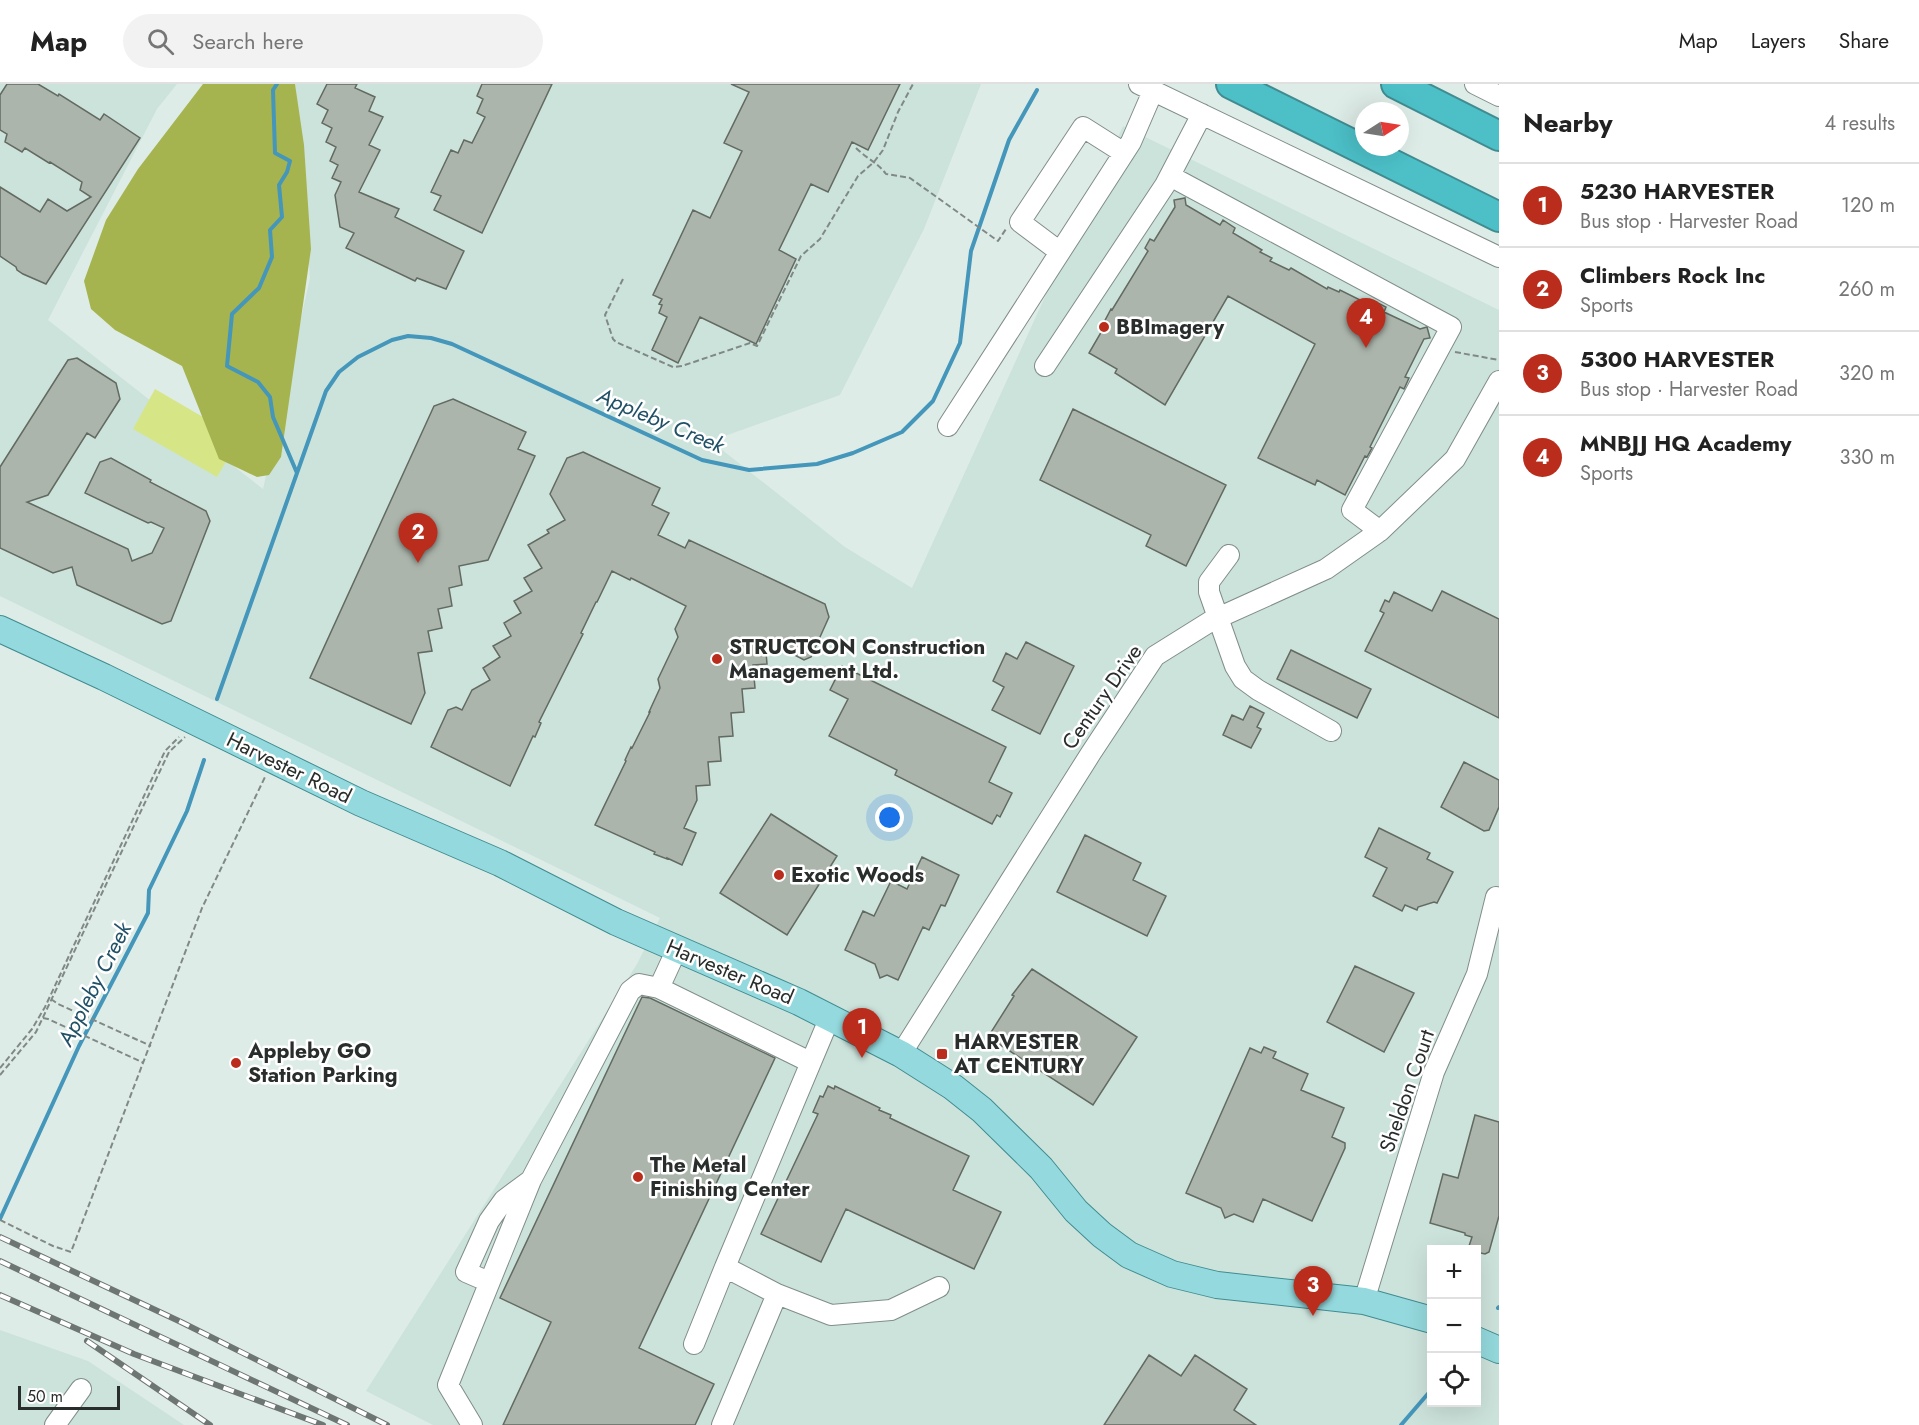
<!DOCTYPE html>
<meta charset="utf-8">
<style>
:root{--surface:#fff;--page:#f2f2f2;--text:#222;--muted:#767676;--line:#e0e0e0;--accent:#ba2d1c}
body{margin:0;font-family:Jost,sans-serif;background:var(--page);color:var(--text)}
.controls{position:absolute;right:18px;bottom:18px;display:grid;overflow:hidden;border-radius:0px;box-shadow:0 6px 24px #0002}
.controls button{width:54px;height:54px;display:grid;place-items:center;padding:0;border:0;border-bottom:2px solid var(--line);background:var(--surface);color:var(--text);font:30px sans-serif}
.compass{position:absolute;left:1355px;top:18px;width:54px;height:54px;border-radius:50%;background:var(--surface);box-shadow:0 6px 24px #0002;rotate:78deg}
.scale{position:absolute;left:18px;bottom:15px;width:102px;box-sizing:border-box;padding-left:6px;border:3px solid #292e2c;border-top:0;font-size:16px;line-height:21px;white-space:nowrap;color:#292e2c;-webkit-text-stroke:4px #fff;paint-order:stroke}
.you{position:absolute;left:890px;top:734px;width:21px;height:21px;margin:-15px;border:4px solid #fff;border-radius:50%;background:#1a73e8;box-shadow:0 0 0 9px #1a73e833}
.badge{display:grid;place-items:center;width:39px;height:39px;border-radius:50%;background:var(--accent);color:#fff;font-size:20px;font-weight:700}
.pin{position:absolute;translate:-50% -50px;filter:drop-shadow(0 2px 3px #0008)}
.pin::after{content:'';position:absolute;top:32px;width:21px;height:18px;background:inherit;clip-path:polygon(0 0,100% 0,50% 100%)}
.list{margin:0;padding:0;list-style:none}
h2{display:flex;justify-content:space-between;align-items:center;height:78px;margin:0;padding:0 24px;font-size:26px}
h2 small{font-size:20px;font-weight:400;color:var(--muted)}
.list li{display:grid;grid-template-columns:39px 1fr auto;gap:18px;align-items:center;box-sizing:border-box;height:84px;padding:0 24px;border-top:2px solid var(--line)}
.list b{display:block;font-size:22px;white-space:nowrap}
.list p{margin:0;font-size:20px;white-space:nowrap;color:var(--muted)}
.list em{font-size:20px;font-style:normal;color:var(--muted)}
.icon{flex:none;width:33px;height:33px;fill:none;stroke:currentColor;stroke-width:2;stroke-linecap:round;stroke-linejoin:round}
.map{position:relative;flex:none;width:1499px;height:1341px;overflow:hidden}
header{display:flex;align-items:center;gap:36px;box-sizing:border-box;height:84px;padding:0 30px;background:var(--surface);border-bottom:2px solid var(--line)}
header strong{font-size:28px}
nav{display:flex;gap:33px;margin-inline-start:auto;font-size:21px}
.search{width:420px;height:54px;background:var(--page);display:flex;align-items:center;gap:15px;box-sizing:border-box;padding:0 21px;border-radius:33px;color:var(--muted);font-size:22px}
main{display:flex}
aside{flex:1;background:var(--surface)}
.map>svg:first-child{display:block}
</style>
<header>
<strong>Map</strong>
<div class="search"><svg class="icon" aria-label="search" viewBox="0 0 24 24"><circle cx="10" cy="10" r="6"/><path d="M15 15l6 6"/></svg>Search here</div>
<nav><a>Map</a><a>Layers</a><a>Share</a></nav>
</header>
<main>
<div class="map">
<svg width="1499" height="1341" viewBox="0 0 1499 1341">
<rect width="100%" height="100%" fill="#deece7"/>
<path fill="#cce3dc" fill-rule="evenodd" d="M0 0H177L157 25 48 236 263 405 310 194 295 0H981L924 145 840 311 711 357 845 463 912 504 1123 42 1499 226V1341H433L366 1307 637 880 660 834 0 512ZM1432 1166H1476V1318H1432Z
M0 1246 88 1277 184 1341H0Z"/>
<path fill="#d6e686" d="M155 305 263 368 250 390 227 376 217 393 133 345Z"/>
<path fill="#a6b450" d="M203 0H295L304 61 311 165 281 373 269 391 257 393 219 375 182 282 115 246 91 225 84 197 106 136 138 85Z"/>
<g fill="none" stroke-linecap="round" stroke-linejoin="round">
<path stroke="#4496ba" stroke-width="4" d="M297 389 326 307 339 288 358 273 392 256 408 252 431 254 452 260 702 376 749 386 817 380 853 369 902 348 933 317 960 259 971 167 1009 56 1037 6
M217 615 297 389 273 333 270 313 258 298 227 282 232 230 259 204 272 173 270 146 282 133 279 101 287 88 290 77 275 69 273 6 277 0
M0 1135 79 962 148 829 149 806 187 727 204 676
M1498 1224 1499 1223
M1401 1341 1432 1305"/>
</g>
<path fill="#acb5ac" stroke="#626a62" stroke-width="1.5" d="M7 0H38L58 12 59 10 100 36 104 30 140 54 46 200 23 190 17 186 16 183 0 172V103L40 128 48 115 67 127 91 113 80 106 82 98 50 78 49 79 25 64 22 68 5 58 7 50 0 46V11Z
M327 0H357L355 4 375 13 369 27 383 33 369 61 380 66 359 108 399 125 395 133 464 167 446 205 417 194 415 197 346 164 354 149 340 143 335 111 341 98 332 94 338 81 330 77 336 63 326 58 332 44 322 39 328 26 317 20Z
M482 0H552L482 149 434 126 441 112 431 108 451 66 458 69 464 56 472 59 485 33 477 29 483 15 477 12Z
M731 0H900L868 66 852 58 828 108 811 100 779 166 796 175 756 260 700 233 678 279 652 266 667 233 659 229 662 221 659 220 662 215 653 211 693 126 710 134 742 67 724 59 749 8Z
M1185 114 1186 121 1220 141 1223 136 1235 144 1233 149 1262 166 1260 168 1272 174 1270 177 1289 186 1291 184 1327 205 1328 203 1339 208 1340 206 1372 222 1374 217 1386 223 1384 228 1420 245 1427 243 1430 254 1424 255 1405 293 1409 294 1404 305 1400 303 1370 363 1372 364 1367 373 1365 372 1345 411 1317 396 1315 401 1258 374 1315 260 1228 212 1165 321 1115 289 1117 285 1089 269 1103 245 1101 244 1111 225 1112 226 1148 167 1145 164 1150 155 1154 157 1175 123 1174 116Z
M77 274 116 299 120 315 95 354 87 349 48 411 27 418 128 465 132 477 152 469 164 444 151 438 148 439 85 409 100 378 111 374 151 396 150 398 206 427 210 437 171 537 162 540 77 501 72 483 53 489 0 464V383L68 276Z
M453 315 526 348 518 365 535 372 488 476 459 482 462 501 449 504 452 522 438 525 442 544 428 547 432 567 418 569 425 609 411 640 310 594 434 322Z
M1073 325 1226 401 1186 482 1146 462 1151 451 1040 396Z
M583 368 660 404 652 421 669 429 658 451 685 464 689 456 825 520 829 533 811 573 804 576 787 567 766 568 767 580 753 581 755 604 742 605 744 628 731 629 733 652 719 653 721 677 708 678 710 701 696 702 697 716 684 744 696 749 682 781 667 774V775L654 770 655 768 595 741 626 677 625 676 631 663 632 664 650 628H649L660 604 658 595 678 553 675 545 686 522 637 497 631 494 630 496 612 487 597 518H596L581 549 583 550 539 638 541 639 535 653 533 652 510 702 431 663 448 626 456 623 462 626 472 606 490 596 483 584 500 573 493 562 511 552 504 539 521 529 514 517 532 507 524 494 542 484 528 461 549 449 547 446 565 436 550 410 567 374Z
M1442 507 1499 535V634L1365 567 1384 529 1380 527 1385 516 1389 518 1394 508 1432 527Z
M1026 558 1074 582 1040 650 992 626 1004 603 993 597 1006 569 1017 575Z
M1291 566 1371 605 1357 634 1277 595Z
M842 582 1006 663 989 698 1012 709 1000 733 997 731 992 740 895 691 897 686 829 652 848 615 830 606Z
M1250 622 1264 629 1257 643 1261 645 1251 664 1223 651 1232 631 1243 636Z
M1464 678 1499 696V723L1489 746 1484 747 1441 723Z
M771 730 837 772 787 851 720 809Z
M1379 744 1430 769 1427 775 1453 788 1437 819 1434 818 1418 823 1417 826 1405 821 1402 827 1373 812 1387 784 1365 773Z
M1085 751 1141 779 1133 796 1166 812 1147 852 1057 808Z
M922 773 959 791 945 822 941 821 929 846 923 843 898 896 887 891 880 894 875 880 845 866 863 827 874 832 891 797 907 805Z
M1355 882 1414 909 1384 968 1327 938Z
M1032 885 1137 953 1093 1021 988 953 1014 912 1012 911Z
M642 913 650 914 775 974 639 1264 714 1300 695 1341H503L551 1238 500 1214Z
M1264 963 1276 968 1273 974 1308 990 1301 1006 1344 1024 1332 1053 1345 1059V1064L1312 1137 1263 1115 1253 1138 1234 1130 1225 1134 1221 1124 1186 1109 1250 964 1261 969Z
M828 1002 834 1005 835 1002 880 1024 879 1026 891 1031 890 1034 969 1072 953 1106 1001 1128 974 1185 846 1125 821 1178 761 1150 818 1030 813 1028 820 1012 823 1013Z
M1475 1031 1499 1038V1132L1489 1168 1485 1170 1476 1168V1166L1468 1165 1472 1153 1465 1151V1149L1430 1139 1443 1090 1458 1094Z
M1149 1271 1181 1292 1195 1271 1247 1305 1234 1326 1256 1341H1104Z"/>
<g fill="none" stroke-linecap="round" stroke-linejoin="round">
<defs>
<path id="minor" d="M1139 0 1499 173
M1475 0 1499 12
M1170 92 1451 243 1352 426 1380 447
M1060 168 1020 138 1083 43 1124 69
M1045 282 1165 101 1202 30
M948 342 1131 58 1153 7
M1229 471 1209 498V508L1235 582 1243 595 1258 606 1331 647
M659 904 810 978
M901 970 1091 669 1155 572 1211 537 1326 485 1380 447 1455 375 1499 297
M489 1198 466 1188 489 1137 504 1116 531 1096
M777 1210 831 1231 891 1226 939 1203
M1364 1217 1434 988 1477 890 1496 813
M694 1260 725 1183
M55 1341 81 1305
M472 1341 448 1301 531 1096 630 907 639 900 659 904 677 865
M722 1341 777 1210 725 1183 830 933"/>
<path id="major" d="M0 545 104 593 361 719 500 779 616 838 799 918 901 970 953 1003 982 1026 1041 1084 1076 1127 1102 1151 1129 1171 1172 1190 1217 1201 1364 1217 1432 1236
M1476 1256 1499 1266"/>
<path id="highway" d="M1231 0 1499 133
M1396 0 1499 52"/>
</defs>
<use href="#minor" stroke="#808d89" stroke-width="22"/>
<use href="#major" stroke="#408c91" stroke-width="28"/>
<use href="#highway" stroke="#408c91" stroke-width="32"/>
<path stroke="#808986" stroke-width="2" stroke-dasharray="6 3" stroke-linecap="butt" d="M856 64C866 74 878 79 886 90L910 94 998 157 1006 145
M623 195 605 231 613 255 616 258 673 283 682 282 750 259 757 262 801 172 820 155 858 92 874 78 883 66 898 28 913 0
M1455 268 1499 276
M51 915 58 920 151 962
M43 934 48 935 144 979
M0 984 32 945 45 923 165 667 179 653
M0 991 36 948 169 668 185 653
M0 1136 53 1162 71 1168 202 824 265 693"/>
<use href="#minor" stroke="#fff" stroke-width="20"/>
<use href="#major" stroke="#94d9dd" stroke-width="26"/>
<use href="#highway" stroke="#4cbfc7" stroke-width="28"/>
<defs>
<path id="rail" d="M0 1153 181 1238 387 1341
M0 1177 347 1341
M0 1211 134 1270 323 1341
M87 1257 210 1341"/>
</defs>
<use href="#rail" stroke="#6e7673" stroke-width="6"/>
<use href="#rail" stroke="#fff" stroke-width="4" stroke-dasharray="11" stroke-linecap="butt"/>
</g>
<g fill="#ba2d1c" stroke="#fff" stroke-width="2">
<circle cx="1104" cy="243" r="6"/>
<circle cx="717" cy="575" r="6"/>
<circle cx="779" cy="791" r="6"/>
<rect x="936" y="964" width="12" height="12" rx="3"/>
<circle cx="236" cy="979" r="6"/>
<circle cx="638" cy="1093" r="6"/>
</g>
<g text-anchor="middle" stroke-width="5" stroke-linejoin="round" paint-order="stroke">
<g font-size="21" font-weight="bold" fill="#292e2c" stroke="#fff" text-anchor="start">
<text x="1116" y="250">BBImagery</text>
<text x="729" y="570">STRUCTCON Construction<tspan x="729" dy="24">Management Ltd.</tspan></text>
<text x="791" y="798">Exotic Woods</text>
<text x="954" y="965">HARVESTER<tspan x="954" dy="24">AT CENTURY</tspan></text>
<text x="248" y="974">Appleby GO<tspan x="248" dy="24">Station Parking</tspan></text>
<text x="650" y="1088">The Metal<tspan x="650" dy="24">Finishing Center</tspan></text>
</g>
<g font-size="21" fill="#292e2c" stroke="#fff">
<text transform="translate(1102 613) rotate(-55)" y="7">Century Drive</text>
<text transform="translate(289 684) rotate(26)" y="7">Harvester Road</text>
<text transform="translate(730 888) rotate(23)" y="7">Harvester Road</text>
<text transform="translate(1407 1007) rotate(-71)" y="7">Sheldon Court</text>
</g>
<g font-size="22" font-style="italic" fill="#215167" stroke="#fff">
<text transform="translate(661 336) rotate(23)" y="8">Appleby Creek</text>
<text transform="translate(94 900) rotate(-63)" y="8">Appleby Creek</text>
</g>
</g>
</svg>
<div class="controls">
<button>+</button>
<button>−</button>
<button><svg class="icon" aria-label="locate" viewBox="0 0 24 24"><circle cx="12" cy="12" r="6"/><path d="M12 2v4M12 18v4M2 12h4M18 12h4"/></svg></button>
</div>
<svg class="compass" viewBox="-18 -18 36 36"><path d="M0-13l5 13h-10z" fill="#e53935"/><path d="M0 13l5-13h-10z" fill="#767676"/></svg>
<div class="scale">50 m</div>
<div class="you"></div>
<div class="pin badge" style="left:862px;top:974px">1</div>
<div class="pin badge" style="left:418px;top:479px">2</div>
<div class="pin badge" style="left:1313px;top:1232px">3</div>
<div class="pin badge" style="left:1366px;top:264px">4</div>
</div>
<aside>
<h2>Nearby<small>4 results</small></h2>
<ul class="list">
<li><span class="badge">1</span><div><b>5230 HARVESTER</b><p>Bus stop · Harvester Road</p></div><em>120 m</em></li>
<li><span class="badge">2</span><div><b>Climbers Rock Inc</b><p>Sports</p></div><em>260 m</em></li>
<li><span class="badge">3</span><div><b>5300 HARVESTER</b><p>Bus stop · Harvester Road</p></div><em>320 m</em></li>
<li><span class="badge">4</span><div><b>MNBJJ HQ Academy</b><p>Sports</p></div><em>330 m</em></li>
</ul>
</aside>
</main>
